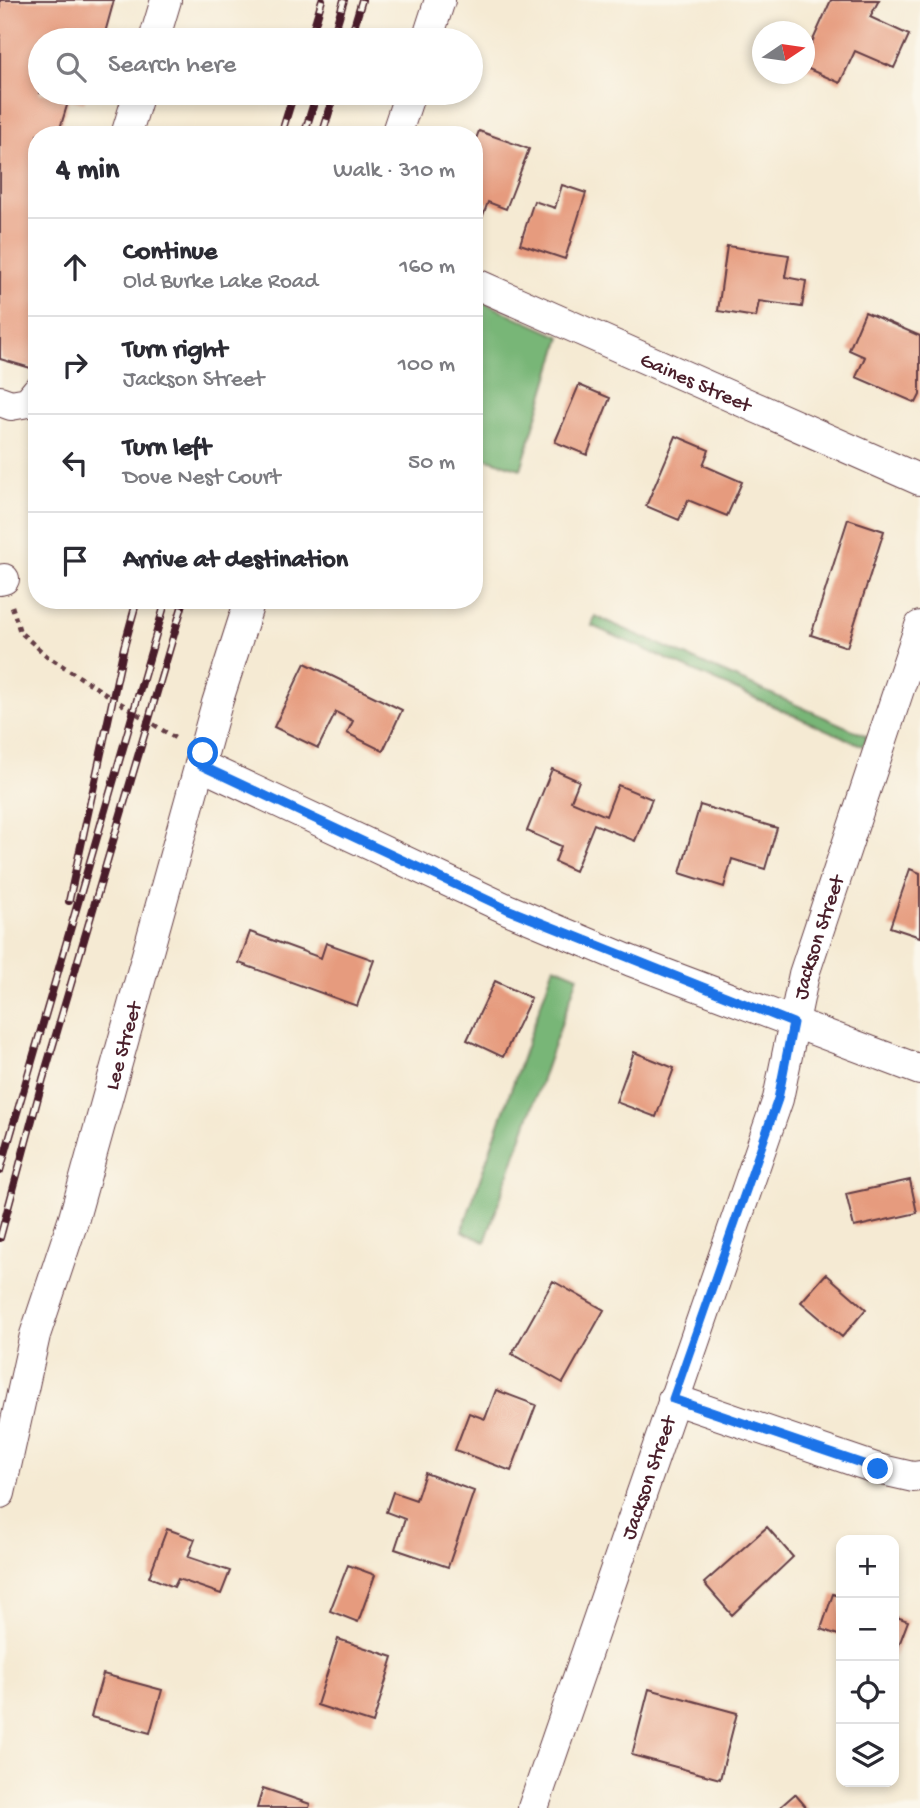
<!DOCTYPE html>
<meta charset="utf-8">
<style>
:root{--surface:#fff;--page:#f2f2f3;--text:#2b2b33;--muted:#7c7c81;--line:#e1e1e2}
body{margin:0;font-family:"Gochi Hand",sans-serif;background:var(--page);color:var(--text)}
.controls{position:absolute;right:21px;bottom:21px;display:grid;overflow:hidden;border-radius:14px;box-shadow:0 4px 10px #0003}
.controls button{width:63px;height:63px;display:grid;place-items:center;padding:0;border:0;border-bottom:2px solid var(--line);background:var(--surface);color:var(--text);font:35px sans-serif}
.compass{position:absolute;left:752px;top:21px;width:63px;height:63px;border-radius:50%;background:var(--surface);box-shadow:0 4px 10px #0003;rotate:77deg}
.stop{position:absolute;width:21px;height:21px;margin:-16px;border:5px solid #1a73e8;border-radius:50%;background:#fff}
.stop.end{background:#1a73e8;border-color:#fff;box-shadow:0 2px 7px #0008}
.list{margin:0;padding:0;list-style:none}
h2{display:flex;justify-content:space-between;align-items:center;height:91px;margin:0;padding:0 28px;font-size:30px}
h2 small{font-size:23px;font-weight:400;color:var(--muted)}
.list li{display:grid;grid-template-columns:46px 1fr auto;gap:21px;align-items:center;box-sizing:border-box;height:98px;padding:0 28px;border-top:2px solid var(--line)}
.list b{display:block;font-size:26px;white-space:nowrap}
.list p{margin:0;font-size:23px;white-space:nowrap;color:var(--muted)}
.list em{font-size:23px;font-style:normal;color:var(--muted)}
.icon{flex:none;width:38px;height:38px;fill:none;stroke:currentColor;stroke-width:2;stroke-linecap:round;stroke-linejoin:round}
.map{position:relative;flex:none;width:920px;height:1808px;overflow:hidden}
.search{position:absolute;background:var(--surface);box-shadow:0 4px 10px #0003;left:28px;top:28px;width:455px;height:77px;display:flex;align-items:center;gap:18px;box-sizing:border-box;padding:0 24px;border-radius:38px;color:var(--muted);font-size:26px}
.panel{position:absolute;background:var(--surface);box-shadow:0 4px 10px #0003;left:28px;top:126px;width:455px;height:483px;border-radius:28px}
.map>svg:first-child{display:block}
</style>
<div class="map">
<svg width="920" height="1808" viewBox="0 0 920 1808">
<rect width="100%" height="100%" fill="#fbf7ec"/>
<filter id="ink" filterUnits="userSpaceOnUse"><feTurbulence type="fractalNoise" baseFrequency=".0143" numOctaves="2"/><feDisplacementMap in="SourceGraphic" scale="14" xChannelSelector="R" yChannelSelector="G"/><feConvolveMatrix kernelMatrix="1 2 1 2 8 2 1 2 1" color-interpolation-filters="sRGB"/></filter>
<filter id="wash" filterUnits="userSpaceOnUse"><feTurbulence type="fractalNoise" baseFrequency=".00686" numOctaves="4" result="noise"/><feDisplacementMap in="SourceGraphic" scale="28" xChannelSelector="R" yChannelSelector="G"/><feGaussianBlur stdDeviation="1.57" result="paint"/><feColorMatrix in="noise" values="0 0 0 0 0 0 0 0 0 0 0 0 0 0 0 0 0 1.4 0 .05"/><feComposite in="paint" operator="in"/></filter>
<g filter="url(#wash)">
<rect width="100%" height="100%" fill="#f5ead3"/>
<path fill="#78b677" stroke="#616a51" stroke-width="2" d="M474 298 561 337 521 469 474 455Z
M595 616 867 736 863 746 592 626Z
M554 966 578 976 485 1242 462 1231Z"/>
<g id="blocks">
<path fill="#e69b7e" d="M0 0H114L103 40H40V93H87L84 103 69 99 58 135H37V209L34 218 37 219V359L34 369 0 359Z
M831 0H879L870 17 909 35 894 68 855 51 840 83 804 67V60Z
M479 131 529 149 506 209 488 202 482 218 474 215V144Z
M562 185 586 193 565 259 520 244 534 201 555 208Z
M727 246 789 255 785 277 806 281 802 307 759 301 756 317 718 311Z
M865 312 920 336V395L916 403 856 377 865 357 849 350Z
M579 385 610 398 587 455 555 442Z
M676 436 709 450 703 465 742 482 727 516 688 500 679 520 646 506Z
M848 519 884 531 847 647 811 635Z
M305 663 402 710 383 751 347 733 353 721 336 712 318 748 274 727Z
M552 769 579 781 571 801 606 816 618 785 652 799 635 841 594 824 575 871 555 862 561 846 527 831Z
M700 805 777 828 765 869 732 859 724 887 680 873Z
M910 869 920 873V937L890 927Z
M250 932 321 958 326 943 374 960 357 1006 239 963Z
M495 981 531 998 503 1057 467 1040Z
M634 1052 674 1068 656 1117 616 1102Z
M910 1180 917 1213 854 1227 846 1194Z
M826 1274 866 1309 842 1337 801 1302Z
M553 1281 604 1310 563 1383 512 1354Z
M496 1390 536 1405 511 1471 455 1450 469 1413 485 1419Z
M425 1473 474 1491 448 1567 395 1549 405 1519 386 1512 393 1492 416 1500Z
M767 1527 793 1557 732 1615 704 1583Z
M167 1529 195 1539 188 1557 230 1571 221 1594 178 1579 174 1587 149 1577Z
M348 1565 375 1575 358 1622 330 1611Z
M833 1594 841 1597V1636L821 1629Z
M894 1616 908 1621 894 1658Z
M338 1639 393 1657 373 1723 317 1705Z
M103 1674 162 1690 150 1733 91 1717Z
M649 1689 737 1713 720 1779 632 1755Z
M263 1788 310 1804 309 1808H257Z
M795 1794 807 1808H779Z"/>
</g>
</g>
<g filter="url(#ink)">
<use href="#blocks" fill-opacity="0" stroke="#643d44" stroke-width="2"/>
<g fill="none" stroke-linecap="round" stroke-linejoin="round">
<defs>
<g id="minor">
<path d="M154 40 166 0"/>
<path d="M427 40 440 0"/>
<path d="M126 135 139 93"/>
<path d="M396 135 410 93"/>
<path id="s1" d="M474 283 920 480"/>
<path d="M0 401 11 405 28 402 37 391"/>
<path d="M0 580 4 579"/>
<path d="M200 765 507 909 631 961 920 1070"/>
<path d="M673 1399 878 1469 913 1477 920 1476"/>
<path id="s2" d="M0 1493 35 1335 74 1218 217 703 250 600"/>
<path id="s3" d="M533 1808 778 1099 804 974 920 626"/>
</g>
</defs>
<use href="#minor" stroke="#643d44" stroke-width="32"/>
<path stroke="#643d44" stroke-width="4.5" stroke-dasharray="5 5" stroke-linecap="butt" d="M12 606 20 632 47 656 178 740"/>
<use href="#minor" stroke="#fff" stroke-width="30"/>
<defs>
<path id="rail" d="M310 40 322 0
M332 40 344 0
M350 40 362 0
M281 135 294 93
M304 135 317 93
M322 135 335 93
M69 901 124 647 137 600
M0 1171 166 600
M0 1238 43 1079 184 600"/>
</defs>
<use href="#rail" stroke="#4a1f2b" stroke-width="8"/>
<use href="#rail" stroke="#fbf7ec" stroke-width="5" stroke-dasharray="16" stroke-linecap="butt"/>
</g>
</g>
<g fill="none" stroke-linecap="round" stroke-linejoin="round" filter="url(#ink)">
<path stroke="#1a73e8" stroke-width="9" d="M203 753 200 765 507 909 793 1023 778 1099 673 1399 878 1469"/>
</g>
<g text-anchor="middle" stroke-width="5" stroke-linejoin="round" paint-order="stroke">
<g font-size="21" fill="#4a1f2b" stroke="#fbf7ec">
<text dy="7" stroke="none"><textPath href="#s1" startOffset="243">Gaines Street</textPath></text>
<text dy="7" stroke="none"><textPath href="#s3" startOffset="917">Jackson Street</textPath></text>
<text dy="7" stroke="none"><textPath href="#s2" startOffset="464">Lee Street</textPath></text>
<text dy="7" stroke="none"><textPath href="#s3" startOffset="350">Jackson Street</textPath></text>
</g>
</g>
</svg>
<div class="controls">
<button>+</button>
<button>−</button>
<button><svg class="icon" aria-label="locate" viewBox="0 0 24 24"><circle cx="12" cy="12" r="6"/><path d="M12 2v4M12 18v4M2 12h4M18 12h4"/></svg></button>
<button><svg class="icon" aria-label="layers" viewBox="0 0 24 24"><path d="M12 4l9 5-9 5-9-5zM3 14l9 5 9-5"/></svg></button>
</div>
<svg class="compass" viewBox="-18 -18 36 36"><path d="M0-13l5 13h-10z" fill="#e53935"/><path d="M0 13l5-13h-10z" fill="#7c7c81"/></svg>
<div class="stop" style="left:203px;top:753px"></div>
<div class="stop end" style="left:878px;top:1469px"></div>
<div class="search"><svg class="icon" aria-label="search" viewBox="0 0 24 24"><circle cx="10" cy="10" r="6"/><path d="M15 15l6 6"/></svg>Search here</div>
<section class="panel">
<h2>4 min<small>Walk · 310 m</small></h2>
<ul class="list">
<li><svg class="icon" aria-label="ahead" viewBox="0 0 24 24"><path d="M12 20V5M6 11l6-6 6 6"/></svg><div><b>Continue</b><p>Old Burke Lake Road</p></div><em>160 m</em></li>
<li><svg class="icon" aria-label="right" viewBox="0 0 24 24"><path d="M7 20v-9h11M14 6l5 5-5 5"/></svg><div><b>Turn right</b><p>Jackson Street</p></div><em>100 m</em></li>
<li><svg class="icon" aria-label="left" viewBox="0 0 24 24"><path d="M17 20v-9H6M10 6l-5 5 5 5"/></svg><div><b>Turn left</b><p>Dove Nest Court</p></div><em>50 m</em></li>
<li><svg class="icon" aria-label="arrive" viewBox="0 0 24 24"><path d="M6 21V4h12l-3 4 3 4H6"/></svg><div><b>Arrive at destination</b></div></li>
</ul>
</section>
</div>
